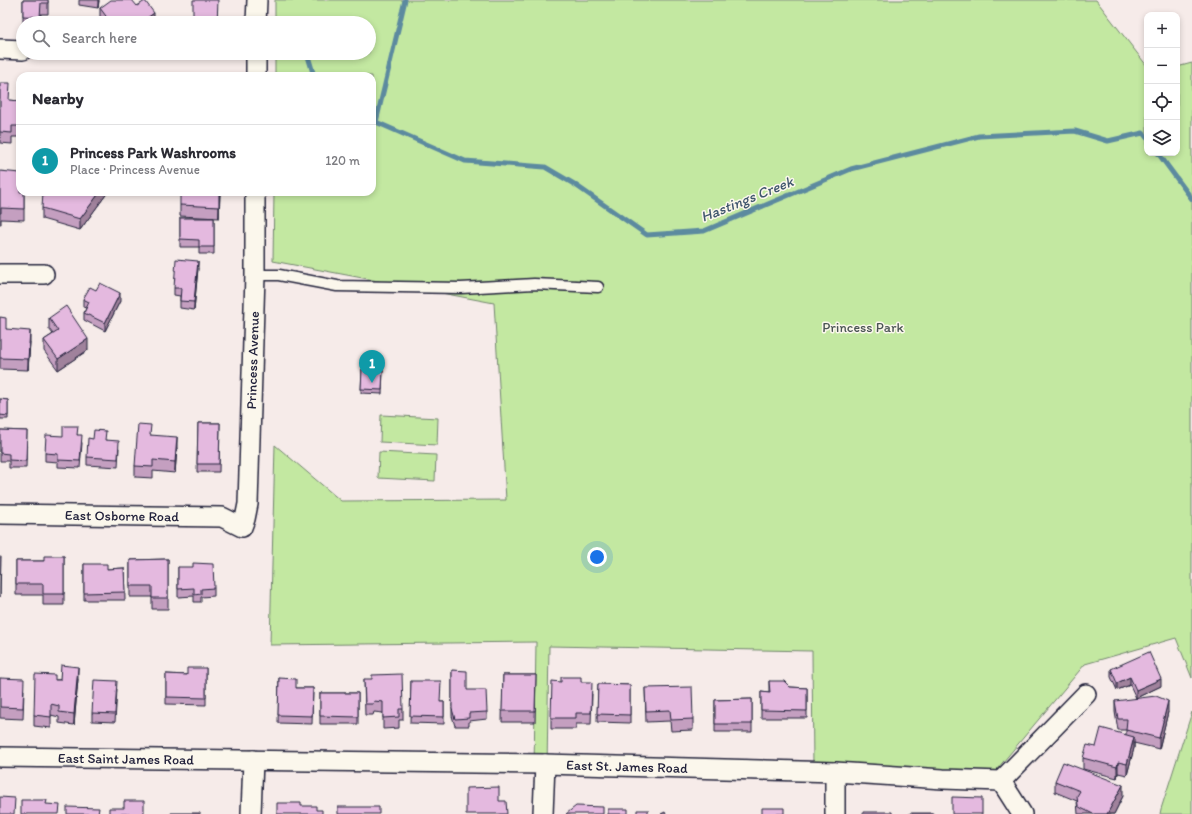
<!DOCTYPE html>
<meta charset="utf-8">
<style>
:root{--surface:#fff;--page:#f7f7f7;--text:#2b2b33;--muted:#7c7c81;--line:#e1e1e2;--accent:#d1495b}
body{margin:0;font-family:Itim,sans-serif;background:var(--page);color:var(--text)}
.controls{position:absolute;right:12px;top:12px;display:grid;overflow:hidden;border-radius:8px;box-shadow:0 2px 6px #0003}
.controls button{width:36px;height:36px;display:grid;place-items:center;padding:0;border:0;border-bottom:1px solid var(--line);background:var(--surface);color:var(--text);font:20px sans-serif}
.you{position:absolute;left:597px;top:557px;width:14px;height:14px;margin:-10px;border:3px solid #fff;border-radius:50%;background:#1a73e8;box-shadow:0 0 0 6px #1a73e833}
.badge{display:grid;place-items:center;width:26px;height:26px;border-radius:50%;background:var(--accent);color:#fff;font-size:13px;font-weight:700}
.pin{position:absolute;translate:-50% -33px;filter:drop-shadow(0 1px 2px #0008)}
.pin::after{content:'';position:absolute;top:21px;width:14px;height:12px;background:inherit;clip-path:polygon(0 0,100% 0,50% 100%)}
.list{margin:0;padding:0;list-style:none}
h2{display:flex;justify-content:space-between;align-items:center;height:52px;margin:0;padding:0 16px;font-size:17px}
h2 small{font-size:13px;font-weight:400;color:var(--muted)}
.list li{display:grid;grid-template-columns:26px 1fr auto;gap:12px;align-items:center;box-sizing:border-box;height:72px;padding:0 16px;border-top:1px solid var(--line)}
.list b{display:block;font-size:15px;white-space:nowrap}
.list p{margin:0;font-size:13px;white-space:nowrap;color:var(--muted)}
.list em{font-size:13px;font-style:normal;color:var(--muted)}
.icon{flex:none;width:22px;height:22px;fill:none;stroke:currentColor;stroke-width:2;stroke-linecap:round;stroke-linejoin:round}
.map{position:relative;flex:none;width:1192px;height:814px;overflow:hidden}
.search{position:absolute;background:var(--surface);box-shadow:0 2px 6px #0003;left:16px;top:16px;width:360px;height:44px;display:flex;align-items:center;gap:10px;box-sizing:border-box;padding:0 14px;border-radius:22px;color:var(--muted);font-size:15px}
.panel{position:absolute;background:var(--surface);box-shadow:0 2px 6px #0003;left:16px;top:72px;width:360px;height:124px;border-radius:12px}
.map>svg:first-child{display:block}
</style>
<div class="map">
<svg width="1192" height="814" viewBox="0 0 1192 814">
<rect width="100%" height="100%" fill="#f6ebe9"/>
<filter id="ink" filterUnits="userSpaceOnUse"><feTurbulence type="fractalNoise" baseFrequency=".025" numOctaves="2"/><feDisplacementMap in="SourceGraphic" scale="8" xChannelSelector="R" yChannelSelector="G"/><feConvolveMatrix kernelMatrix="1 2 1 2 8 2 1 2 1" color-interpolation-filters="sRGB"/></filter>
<g filter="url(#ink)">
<path fill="#c3e8a1" stroke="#72856e" d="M275 0H1096L1147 66V153H1177V67L1192 63V678L1176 638 1085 664 993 774 813 768 812 651 549 646 547 767H534L536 642 270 645 275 445 341 501 506 500 494 303 273 261 274 192H372V76H275V53H369V23H275Z
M381 415 438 418 437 445 380 442Z
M379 452 436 455 435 481 378 478Z
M1192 712V814H1160L1161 809Z"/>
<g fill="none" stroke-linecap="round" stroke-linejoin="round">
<path stroke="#5c8a9f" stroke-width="5" d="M405 0 376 122 465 161 545 167 574 184 647 235 704 231 851 169 979 136 1075 131 1108 141 1143 133 1147 138
M307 53 314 76
M372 111 376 121
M1158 153 1192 199"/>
<defs>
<path id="service" d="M255 275H279L337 286 461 288 534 284 598 287"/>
<g id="minor">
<path d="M256 23 257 0"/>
<path d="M0 49 23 50"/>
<path d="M256 76V53"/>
<path d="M0 274H44"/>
<path id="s1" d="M0 514 222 517 242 527 245 519 248 504 255 275V192"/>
<path id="s2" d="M0 757 545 764 835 772 943 779 1001 781 1086 694"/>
<path d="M835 772V814"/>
<path d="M1001 781 1022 814"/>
<path d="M251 814 253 760"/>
<path d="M543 814 545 764"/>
</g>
</defs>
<use href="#service" stroke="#22223b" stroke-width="13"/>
<use href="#minor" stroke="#22223b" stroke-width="22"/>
<use href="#service" stroke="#fbf7ec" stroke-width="10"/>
<use href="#minor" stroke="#fbf7ec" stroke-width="19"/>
</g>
<path fill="#c49fc0" stroke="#22223b" d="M23 0H48V14H41L40 23H23V27Z
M79 0H99L98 8 79 5Z
M137 6 154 23H103L100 19V8Z
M0 83 9 100 20 101V137H12V144L0 143Z
M0 171 24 192V220L1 219V224H0Z
M108 192 80 230 42 219V208L73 194Z
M220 192 219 218 180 216V205Z
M180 218H214V254H199V247H180Z
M198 268 194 310 180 308V296L174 295V288Z
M96 290 120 301 105 331 84 320V313L86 308 83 307V299Z
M0 317 6 329 30 342 28 370 0 369Z
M49 318 88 350 58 370 44 351V340L53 334 49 329Z
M362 369 383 370 382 394 361 393Z
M0 399 8 400V419H0Z
M198 423H220L219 472H197Z
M0 430 27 431 26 468H9V461H0Z
M78 435 82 443 80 468 58 467V462L45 461V453L63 436Z
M151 435 177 448 175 473 153 471V478L135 477V466Z
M106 440 119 448 118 467 87 465V457Z
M64 556V605H43V595H16V561H44Z
M168 559V609H152V597H130V560Z
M84 564 107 569 124 568 125 600H84Z
M178 567 214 588V596L201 597V602H194V596L178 597Z
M206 668V705L166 704V674L187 675Z
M1111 669 1161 686 1136 698 1130 685 1117 690 1111 677Z
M452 670 467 690 487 712V719L469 721V726H455L452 716Z
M503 675H536L535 722H502Z
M0 678 24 690 23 719 0 718Z
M279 678 296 688H313L312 724 278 723Z
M78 679 74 725 59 723V717L51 715V728L34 726V715L55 680Z
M364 679 403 709V720H399V728L383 729V713L374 712 373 715H365Z
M411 681 440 702H444V724L410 723Z
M769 681 790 687 807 688V718H761V692L769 693Z
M581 682 592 694 591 724H576V729H551V718Z
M598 684 630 685V723L597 722Z
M645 688 693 719V730L671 731 670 721 646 722Z
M117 689 115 722 92 721V713Z
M320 693H358V724H320Z
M752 699V732H715V700Z
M1115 701 1168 712 1159 749 1134 743V748L1127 775 1118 773 1117 778 1083 769V758L1096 747 1126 735V730H1118L1115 712Z
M1055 781 1123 796 1114 814H1078L1077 801 1055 792Z"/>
<path fill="#a0829c" stroke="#22223b" d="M98 0H99L98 8Z
M154 13V23H140Z
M100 192H108L80 230V219Z
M219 192H220L219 218Z
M198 261V268L194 310V302Z
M120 293V301L105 331V323Z
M30 331V342L28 370V359Z
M88 339V350L58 370V359Z
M177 437V448L175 473V462Z
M78 667V679L74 725V714Z
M1130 677V685L1117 690V683Z
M1161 679V686L1136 698V690Z
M1168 701V712L1159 749V738Z
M1134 737V748L1127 775V764Z
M1118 762V773L1117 778V767Z
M1123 785V796L1114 814H1107Z"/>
<path fill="#e4b9df" stroke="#22223b" d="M23 0H48V3H41L40 17 23 16Z
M111 0H132L137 6 145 1 154 13 140 23H111L100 8Z
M193 0H218L217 23H193Z
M0 83H10L9 100 20 101V126H12V133L0 132Z
M0 171 20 173V192H24V209L1 208V213H0Z
M43 192H64L73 194 75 192H100L80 219 42 208Z
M180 192H219V207L180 205Z
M180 218H214V247H199V240L180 239Z
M176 259 198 261 194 302 180 301 181 288H174Z
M100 283 120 293 105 323 84 313 89 302 83 299 90 287 96 290Z
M66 306 88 339 58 359 44 340 58 331 49 318Z
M0 317 6 318V329L30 331 28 359 0 358Z
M362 369 383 370 382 390 361 389Z
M0 399 8 400V416L0 415Z
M198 423H220L219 464H197Z
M138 424 151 425 150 435 177 437 175 462 153 460V467L135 466Z
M63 426H78L77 435H82L80 461 58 460V454L45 453 46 435 63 436Z
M0 430 27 431 26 461 9 460V454L0 453Z
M94 430 106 431 105 440 119 441 118 459 87 457 88 438 93 439Z
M44 556H64V594H43V584H16V561H44Z
M0 557H1L0 597Z
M168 559V598H152V586H130V560Z
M193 563 213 564 214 588 201 589V594L194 595V588L178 589V567H193Z
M84 564H107V569L124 568 125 592 84 593Z
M1149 652 1161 679 1136 690 1130 677 1117 683 1111 669Z
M61 665 78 667 74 714 59 712V706L51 704V717L34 715 35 674 55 675V680H60Z
M187 668H206V698L166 697V674L187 675Z
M452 670 467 671V690H486L487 712 469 713V718L455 719 452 709Z
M402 674 403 709H399V717L383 718V702L374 701 373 704H365L364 679H372V675Z
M503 675H536L535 711H502Z
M561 677H581V682H592L591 713H576V718H551L552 681 561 682Z
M0 678 24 679 23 708 0 707Z
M279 678 296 679V688H313L312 716 278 715Z
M94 680 117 681 115 714 92 713Z
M411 681H441L440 702H444V717L410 716Z
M769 681H784L790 687 807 688V711L761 710V692L770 693Z
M598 684 630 685V715L597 714Z
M692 687 693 719 671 720 670 710 646 711 645 688Z
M320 693H358V717L320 716Z
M1156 696 1168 701 1159 738 1126 730 1127 719H1118L1115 701Z
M752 699V724H715V700Z
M1101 728 1134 737 1127 764 1118 762 1117 767 1083 758 1087 745 1096 747Z
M1063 762 1123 785 1107 814H1093L1081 808 1078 806 1077 796 1080 791 1055 781Z
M499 787V801H506L507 814H466V788Z
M0 797 15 798 14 814H0Z
M952 797 982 798V814H952Z
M21 800H47L46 804 60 805 59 814H21Z
M124 801H144V814H109V808H124Z
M277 803H301V806H316V810H322V814H277Z
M576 806 603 807V814H566Z
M67 807 99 808 98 814H67Z
M338 807H379V814H338Z
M762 808H784V814H762Z
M608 809H628V814H608Z
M637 810H648V814H637Z
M665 812 666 814H661Z
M863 812H892V814H863Z
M171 813H200V814H171Z
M910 813H933V814H910Z"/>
</g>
<g text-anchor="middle" stroke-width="3" stroke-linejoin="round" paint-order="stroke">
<g font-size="14" fill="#4a5454" stroke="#fbf7ec">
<text x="863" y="332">Princess Park</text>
</g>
<g font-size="14" fill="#22223b" stroke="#fbf7ec">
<text dy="5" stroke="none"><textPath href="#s1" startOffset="412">Princess Avenue</textPath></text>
<text dy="5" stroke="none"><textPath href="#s1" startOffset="122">East Osborne Road</textPath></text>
<text dy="5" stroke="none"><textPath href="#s2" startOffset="126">East Saint James Road</textPath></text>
<text dy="5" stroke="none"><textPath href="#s2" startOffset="627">East St. James Road</textPath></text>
</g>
<g font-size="15" font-style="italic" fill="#3f566d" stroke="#fbf7ec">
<text transform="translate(747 199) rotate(-22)" y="5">Hastings Creek</text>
</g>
</g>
</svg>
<div class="controls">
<button>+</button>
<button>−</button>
<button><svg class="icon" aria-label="locate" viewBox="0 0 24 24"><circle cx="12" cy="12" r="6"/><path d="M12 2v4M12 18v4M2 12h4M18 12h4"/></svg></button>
<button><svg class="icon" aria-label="layers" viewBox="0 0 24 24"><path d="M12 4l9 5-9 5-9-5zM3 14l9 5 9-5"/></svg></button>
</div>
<div class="you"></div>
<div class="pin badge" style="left:372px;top:383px;background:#0f9aa8">1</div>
<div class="search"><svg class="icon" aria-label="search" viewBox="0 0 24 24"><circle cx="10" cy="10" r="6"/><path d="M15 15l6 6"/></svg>Search here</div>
<section class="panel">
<h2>Nearby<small></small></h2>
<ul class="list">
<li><span class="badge" style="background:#0f9aa8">1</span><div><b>Princess Park Washrooms</b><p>Place · Princess Avenue</p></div><em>120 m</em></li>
</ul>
</section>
</div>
